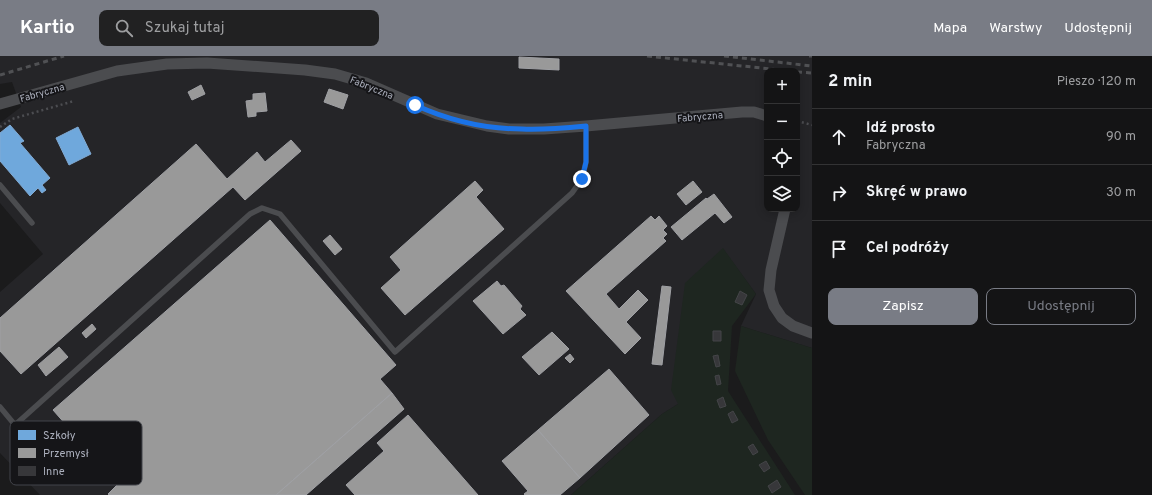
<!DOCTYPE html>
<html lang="pl">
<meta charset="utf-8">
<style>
:root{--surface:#141415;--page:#212122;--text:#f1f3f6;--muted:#9d9ea0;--line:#333334;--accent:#797c85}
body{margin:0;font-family:Overpass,sans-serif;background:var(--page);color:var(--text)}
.controls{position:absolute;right:12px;top:12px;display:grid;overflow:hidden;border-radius:8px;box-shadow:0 2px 10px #0003}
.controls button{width:36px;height:36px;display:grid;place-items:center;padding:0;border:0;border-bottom:1px solid var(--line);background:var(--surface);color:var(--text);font:20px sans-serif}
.stop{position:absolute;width:12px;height:12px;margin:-9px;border:3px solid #1a73e8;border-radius:50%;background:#fff}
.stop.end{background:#1a73e8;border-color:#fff;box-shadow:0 1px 4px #0008}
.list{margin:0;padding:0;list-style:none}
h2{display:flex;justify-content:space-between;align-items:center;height:52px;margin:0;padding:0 16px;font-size:17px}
h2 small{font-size:13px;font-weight:400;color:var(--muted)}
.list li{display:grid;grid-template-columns:26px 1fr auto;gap:12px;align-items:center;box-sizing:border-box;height:56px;padding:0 16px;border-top:1px solid var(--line)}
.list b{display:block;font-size:15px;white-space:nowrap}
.list p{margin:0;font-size:13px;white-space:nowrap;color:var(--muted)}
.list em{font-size:13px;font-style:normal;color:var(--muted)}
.actions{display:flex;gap:8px;padding:12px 16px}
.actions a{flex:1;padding:9px 0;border:1px solid var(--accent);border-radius:8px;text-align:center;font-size:14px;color:var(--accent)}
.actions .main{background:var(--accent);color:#fff}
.icon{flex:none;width:22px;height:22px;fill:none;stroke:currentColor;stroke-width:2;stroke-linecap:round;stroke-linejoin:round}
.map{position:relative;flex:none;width:812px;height:439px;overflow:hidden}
header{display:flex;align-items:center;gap:24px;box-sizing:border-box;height:56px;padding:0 20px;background:var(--accent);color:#fff}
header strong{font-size:19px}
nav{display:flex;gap:22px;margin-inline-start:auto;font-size:14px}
.search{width:280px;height:36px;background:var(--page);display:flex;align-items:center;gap:10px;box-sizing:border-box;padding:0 14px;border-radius:8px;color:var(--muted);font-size:15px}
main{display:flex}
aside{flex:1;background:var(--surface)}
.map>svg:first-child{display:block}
</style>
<header>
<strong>Kartio</strong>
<div class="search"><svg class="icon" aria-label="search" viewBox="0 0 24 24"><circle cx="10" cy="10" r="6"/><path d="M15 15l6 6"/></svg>Szukaj tutaj</div>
<nav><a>Mapa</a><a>Warstwy</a><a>Udostępnij</a></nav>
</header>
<main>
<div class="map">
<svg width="812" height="439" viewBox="0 0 812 439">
<rect width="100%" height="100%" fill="#1b1b1c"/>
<path fill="#252528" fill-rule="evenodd" d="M0 0H812V292L741 270 756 238 723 193 678 348 662 358 571 439H40L0 397V236L43 198 0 147V67L21 51 12 26 0 28ZM767 15H797V153H767Z"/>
<path fill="#1e2620" d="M723 192 756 238 732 270 728 335 795 439H571L662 358 678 348 671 334 685 227Z
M741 270 812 292V439H805L768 384 735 315Z"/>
<path fill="#6fa8dc" stroke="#81aad3" d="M10 69 24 85 20 87 50 122 42 129 46 134 42 137 38 132 30 140 0 105V77Z
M78 71 91 98 69 109 56 82Z"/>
<path fill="#999" stroke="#9fa0a4" d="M519 1 559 3V14L519 12Z
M201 29 205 38 192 44 188 36Z
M329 33 348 39 343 53 324 46Z
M265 37 267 55 256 56V60L248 61 246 45 253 44V38Z
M291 84 301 95 245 144 233 131 21 318 0 295V262L196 88 227 123 257 96 265 106Z
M475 125 483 134 476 141 504 173 405 259 381 232 401 214 390 201Z
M693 125 702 136 686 149 677 138Z
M714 138 732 161 724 167 715 157 682 184 671 171 706 142 707 143Z
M651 160 655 164 659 160 667 170 663 174 667 178 663 182 666 185 606 238 619 253 638 234 648 244 626 266 641 282 625 298 566 235Z
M270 164 396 309 380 323 392 337 276 439H109L108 438 118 428 53 354Z
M330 179 342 193 335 199 323 185Z
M497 225 501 230 504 229 522 250 520 253 526 259 503 278 473 245Z
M662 230 671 231 662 309 652 308Z
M92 268 96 273 86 282 82 277Z
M552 276 569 293 539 319 522 301Z
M59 291 68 301 46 320 38 309Z
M570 298 574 303 570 307 565 302Z
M609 313 649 359 580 422 538 374Z
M392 337 404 353 306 439H276Z
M408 359 478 439H355L346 429 384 395 377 387Z
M538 374 580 422 560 439H525L524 438 528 435 502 405Z"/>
<path fill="#37373a" stroke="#444548" d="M740 235 747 239 742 249 735 246Z
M713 275H721V285H713Z
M718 299 720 310 716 311 713 300Z
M719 319 721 328 717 329 715 320Z
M723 341 726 350 720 352 717 344Z
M733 355 738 364 732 367 728 358Z
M753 388 758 396 753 399 748 391Z
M766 405 770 412 764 416 759 409Z
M777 424 781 431 772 437 768 430Z"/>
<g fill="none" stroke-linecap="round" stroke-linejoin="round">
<path stroke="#4c4d51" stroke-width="2.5" stroke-dasharray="2 3" stroke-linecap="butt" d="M797 65 812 69
M0 71 12 63 74 45"/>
<path stroke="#4b4c4f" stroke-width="5.5" d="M0 129 32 167
M0 351 15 369 250 158 262 152 280 158 395 296 572 137 582 123 586 106V70"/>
<path stroke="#4b4c4f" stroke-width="11" d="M0 48 117 15 167 8 207 7 305 14 335 18 366 27 437 58 487 70 509 73H544L586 70 742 56H754L767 60
M785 153 771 214 769 234 774 250 782 262 793 270 812 277"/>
<path stroke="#505154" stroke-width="3" stroke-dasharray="5 4" stroke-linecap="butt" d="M647 0 790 15
M724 0 812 10
M809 0H812
M797 16 812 17
M0 19 64 0"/>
</g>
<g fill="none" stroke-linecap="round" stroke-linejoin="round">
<path stroke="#1a73e8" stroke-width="5" d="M415 49C448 64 485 73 522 73 543 74 565 72 586 70V106L582 123"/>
</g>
<g text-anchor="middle" stroke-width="4" stroke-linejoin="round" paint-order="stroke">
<g font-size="10" fill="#acb0bd" stroke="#151518">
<text transform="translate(372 31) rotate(22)" y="4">Fabryczna</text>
<text transform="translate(42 36) rotate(-16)" y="4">Fabryczna</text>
<text transform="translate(700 60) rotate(-5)" y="4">Fabryczna</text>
</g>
</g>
<rect x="10" y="365" width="132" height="64" rx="6" fill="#151518" stroke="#42444a" stroke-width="1"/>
<rect x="18" y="374" width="18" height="10" fill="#6fa8dc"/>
<rect x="18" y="392" width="18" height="10" fill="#999"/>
<rect x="18" y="410" width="18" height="10" fill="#37373a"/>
<g font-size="11" fill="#acb0bd">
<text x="43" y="383">Szkoły</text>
<text x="43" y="401">Przemysł</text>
<text x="43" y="419">Inne</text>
</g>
</svg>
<div class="controls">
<button>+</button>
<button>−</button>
<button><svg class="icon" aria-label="locate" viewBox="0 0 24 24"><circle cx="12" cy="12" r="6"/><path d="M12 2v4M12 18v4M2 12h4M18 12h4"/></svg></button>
<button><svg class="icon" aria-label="layers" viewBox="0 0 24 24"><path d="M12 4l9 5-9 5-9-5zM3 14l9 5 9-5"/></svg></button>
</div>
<div class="stop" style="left:415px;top:49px"></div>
<div class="stop end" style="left:582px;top:123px"></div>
</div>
<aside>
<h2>2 min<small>Pieszo · 120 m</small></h2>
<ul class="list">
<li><svg class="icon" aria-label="ahead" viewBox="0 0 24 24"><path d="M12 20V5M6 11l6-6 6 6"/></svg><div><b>Idź prosto</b><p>Fabryczna</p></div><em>90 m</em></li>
<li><svg class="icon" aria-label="right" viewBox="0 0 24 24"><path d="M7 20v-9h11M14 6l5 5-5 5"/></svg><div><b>Skręć w prawo</b></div><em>30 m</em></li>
<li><svg class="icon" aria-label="arrive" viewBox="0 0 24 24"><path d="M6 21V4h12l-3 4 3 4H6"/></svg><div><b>Cel podróży</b></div></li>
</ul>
<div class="actions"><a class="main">Zapisz</a><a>Udostępnij</a></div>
</aside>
</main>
